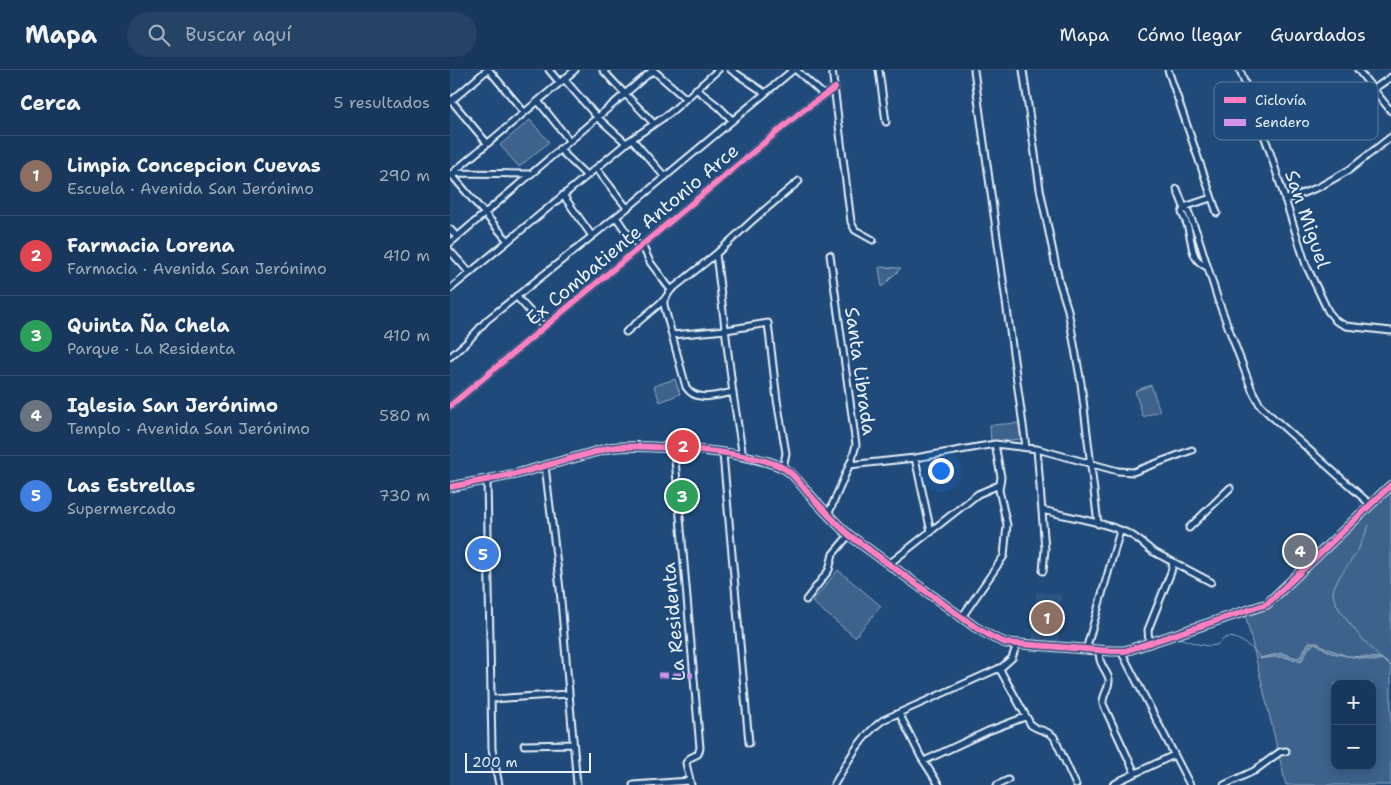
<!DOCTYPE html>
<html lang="es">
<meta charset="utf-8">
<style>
:root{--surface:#17385c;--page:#244365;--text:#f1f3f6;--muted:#9eacbb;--line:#365272;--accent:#e797bd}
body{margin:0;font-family:"Shantell Sans",sans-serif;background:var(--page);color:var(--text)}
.controls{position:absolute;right:15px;bottom:15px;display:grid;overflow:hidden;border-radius:10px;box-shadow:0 2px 12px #0003}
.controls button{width:45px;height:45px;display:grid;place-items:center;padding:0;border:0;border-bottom:1px solid var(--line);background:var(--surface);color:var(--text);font:25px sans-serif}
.scale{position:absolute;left:15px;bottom:12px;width:126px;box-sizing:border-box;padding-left:5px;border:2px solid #e8f1f8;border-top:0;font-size:14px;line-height:18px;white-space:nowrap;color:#e8f1f8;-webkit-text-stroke:4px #1f4a7a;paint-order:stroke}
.you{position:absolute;left:490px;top:400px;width:18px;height:18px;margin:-12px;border:4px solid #fff;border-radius:50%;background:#1a73e8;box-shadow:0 0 0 8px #1a73e833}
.badge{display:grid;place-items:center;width:32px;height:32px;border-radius:50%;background:var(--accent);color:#fff;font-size:16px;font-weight:700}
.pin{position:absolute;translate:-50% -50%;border:2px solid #fff;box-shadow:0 1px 5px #0006}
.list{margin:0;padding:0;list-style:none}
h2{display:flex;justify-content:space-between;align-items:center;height:65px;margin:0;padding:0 20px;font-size:21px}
h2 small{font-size:16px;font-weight:400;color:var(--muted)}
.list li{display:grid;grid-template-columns:32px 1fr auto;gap:15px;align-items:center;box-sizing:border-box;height:80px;padding:0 20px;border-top:1px solid var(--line)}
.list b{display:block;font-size:19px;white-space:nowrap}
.list p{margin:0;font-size:16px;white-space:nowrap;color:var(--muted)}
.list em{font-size:16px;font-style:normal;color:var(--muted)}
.icon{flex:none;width:28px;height:28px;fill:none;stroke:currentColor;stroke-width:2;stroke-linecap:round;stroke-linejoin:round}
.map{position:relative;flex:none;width:941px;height:715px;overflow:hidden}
header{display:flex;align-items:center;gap:30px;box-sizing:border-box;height:70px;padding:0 25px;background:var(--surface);border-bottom:1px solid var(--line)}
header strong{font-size:24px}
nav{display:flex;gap:28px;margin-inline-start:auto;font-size:18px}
.search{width:350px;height:45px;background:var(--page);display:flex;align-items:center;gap:12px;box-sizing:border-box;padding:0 18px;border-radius:28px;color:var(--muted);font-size:19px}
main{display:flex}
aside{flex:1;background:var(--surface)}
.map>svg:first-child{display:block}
</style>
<header>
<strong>Mapa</strong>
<div class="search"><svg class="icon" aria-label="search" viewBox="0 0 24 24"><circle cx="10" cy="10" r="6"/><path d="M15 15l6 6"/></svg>Buscar aquí</div>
<nav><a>Mapa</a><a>Cómo llegar</a><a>Guardados</a></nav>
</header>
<main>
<aside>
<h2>Cerca<small>5 resultados</small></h2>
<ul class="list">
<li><span class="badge" style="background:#8d6e63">1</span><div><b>Limpia Concepcion Cuevas</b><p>Escuela · Avenida San Jerónimo</p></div><em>290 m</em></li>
<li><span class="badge" style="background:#e0444e">2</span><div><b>Farmacia Lorena</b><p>Farmacia · Avenida San Jerónimo</p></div><em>410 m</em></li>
<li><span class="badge" style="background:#2e9e5b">3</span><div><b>Quinta Ña Chela</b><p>Parque · La Residenta</p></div><em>410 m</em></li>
<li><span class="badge" style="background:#6b7280">4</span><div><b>Iglesia San Jerónimo</b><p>Templo · Avenida San Jerónimo</p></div><em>580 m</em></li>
<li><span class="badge" style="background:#3f7fe0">5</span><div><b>Las Estrellas</b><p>Supermercado</p></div><em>730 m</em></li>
</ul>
</aside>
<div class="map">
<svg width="941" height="715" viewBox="0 0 941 715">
<defs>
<pattern id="water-ripples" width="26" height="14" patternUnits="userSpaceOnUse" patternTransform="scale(1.25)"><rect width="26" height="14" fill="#6685a7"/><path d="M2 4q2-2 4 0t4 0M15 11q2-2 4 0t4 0" fill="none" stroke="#596d82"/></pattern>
</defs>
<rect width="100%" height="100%" fill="#1f4a7a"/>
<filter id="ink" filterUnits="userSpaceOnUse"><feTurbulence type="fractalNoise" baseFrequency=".02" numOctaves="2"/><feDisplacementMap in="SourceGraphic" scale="10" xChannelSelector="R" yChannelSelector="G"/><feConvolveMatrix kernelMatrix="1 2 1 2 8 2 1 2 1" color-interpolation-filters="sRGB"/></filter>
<g filter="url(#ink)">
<path fill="#2e5683" d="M586 522 611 524 608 574 582 572Z"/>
<path fill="#3c628c" stroke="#92aac2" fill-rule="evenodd" d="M80 50 99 72 69 97 50 75Z
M429 198 430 197 451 198 432 217Z
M225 309 230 324 210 332 204 316Z
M701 315 710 341 693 347 685 321Z
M570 353 571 369 541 372 540 355Z
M941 418V715H836L795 543 811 539ZM885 614H922V696H885Z
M388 500 431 536 405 567 362 532Z"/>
<path fill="url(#water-ripples)" stroke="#9ab0c7" d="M859 572H866L876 578 897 586 931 588 941 596 931 589 925 591 881 583 865 573 858 579 851 592C835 586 826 586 810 589V588L832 583 847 588 850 587Z"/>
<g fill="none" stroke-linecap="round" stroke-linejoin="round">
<path stroke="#9ab0c7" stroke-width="1" d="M919 455C915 464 912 472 908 480 902 492 883 511 883 523 883 539 919 576 930 588
M727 567C738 571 754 578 766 575 770 574 771 570 775 568 786 563 806 581 811 588
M582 579 596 580"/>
<defs>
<path id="street" d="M39 0 74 42
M99 0 110 13
M153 0C169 19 187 35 204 54
M203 0 235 28
M281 0 315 23
M346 0 374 25
M382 0 401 152 405 160 423 170
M429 0 436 52
M524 0 576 377
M573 0 590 119 609 211 618 240 631 313 648 454
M718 0 767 143
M790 0 820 82 856 195 878 241 886 251 896 256 941 261
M908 0 941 41
M114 9 147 47 176 73
M246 19 269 37 282 50
M0 29 37 73
M88 31 119 70
M0 32 37 0
M894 40 941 7
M182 69 215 107
M109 79 137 106
M146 98 177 138
M3 103 80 104
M1 104 58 171
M0 105 125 0
M727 119 734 137 738 141 747 163 768 230 802 320 810 335 820 345 920 434
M113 125 142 166
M835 130 869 117 899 100 941 67
M734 137 761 128
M734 138 732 143C735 149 738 155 739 162 743 177 741 190 757 197
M166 147 177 163 190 177
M0 159 7 167
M0 173 203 0
M192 175 200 192 221 220
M0 181 20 203
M266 184 283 324 293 387
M0 219 179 71 220 43 268 0
M66 226 94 257
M214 230V235L236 317C246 333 267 325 283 322
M176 262 214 230 221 220 266 184 304 149 349 111
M222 265 276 260 318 253 327 330 336 383 333 398
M0 287 17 272 37 250 181 135 343 0
M0 336 352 41 385 18
M224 378 250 678 248 684 240 688 236 693 241 715
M587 379 595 479 593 501
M273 384 299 673
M465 388 481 462
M399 395 465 388 545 374 587 379 668 401 683 402 742 380
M95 396 110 519 127 715
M37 410 42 679 49 715
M592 440C619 447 660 453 683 466 691 471 696 476 702 481L761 512
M378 445 402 389 406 375 380 185
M739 458 780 418
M439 494 528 424 549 415
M356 530 379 500 383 484 399 465
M512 547 554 486 557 455 549 420 551 407 545 374
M699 572 698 560 721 502 723 493
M636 580 670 461
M650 581C647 592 656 599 659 609 660 618 652 625 653 634L685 703
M671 581 740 715
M549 598 581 655C589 661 598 660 604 667L626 715
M42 629 119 624
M449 643 471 687 489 715
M74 675 123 674
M474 691 538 661 575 647
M183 715 240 711
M384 715C398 691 410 667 433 650L552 597 562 588 567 574
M547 715 558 710
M663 715 671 710 724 685
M774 715 804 701 830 682 836 681"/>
<path id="secondary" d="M0 417 66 404 159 378C193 373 312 381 338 401 346 407 352 416 359 424 372 438 384 452 399 465L525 557 544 568 556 573 661 581H675L817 534 941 415"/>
</defs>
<use href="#street" stroke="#e8f1f8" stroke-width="9"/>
<use href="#secondary" stroke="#e8f1f8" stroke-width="11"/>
<use href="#street" stroke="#1f4a7a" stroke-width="5"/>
<use href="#secondary" stroke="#1f4a7a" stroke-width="7"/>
<path stroke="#d193ec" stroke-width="5" stroke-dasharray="10 5" stroke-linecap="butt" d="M208 605H243"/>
<defs>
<path id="cycleway" d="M0 336 352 41 385 18
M0 417 66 404 159 378C193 373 312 381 338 401 346 407 352 416 359 424 372 438 384 452 399 465L525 557 544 568 556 573 661 581H675L817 534 941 415"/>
</defs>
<use href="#cycleway" stroke="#1f4a7a" stroke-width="9"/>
<use href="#cycleway" stroke="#ff80c0" stroke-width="6"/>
</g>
</g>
<g text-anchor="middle" stroke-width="4" stroke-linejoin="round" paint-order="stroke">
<g font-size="19" fill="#e8f1f8" stroke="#1f4a7a">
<text transform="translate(858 149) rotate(71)" y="7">San Miguel</text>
<text transform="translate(182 164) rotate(-40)" y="7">Ex Combatiente Antonio Arce</text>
<text transform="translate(411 301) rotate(82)" y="7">Santa Librada</text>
<text transform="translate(223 552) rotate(-95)" y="7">La Residenta</text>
</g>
</g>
<rect x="764" y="12" width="164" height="58" rx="8" fill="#1f4a7a" stroke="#5b7ca0" stroke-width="1"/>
<rect x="774" y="27" width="22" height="6" fill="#ff80c0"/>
<rect x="774" y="49" width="22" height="7" fill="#d193ec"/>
<g font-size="14" fill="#e8f1f8">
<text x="805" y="35">Ciclovía</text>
<text x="805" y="57">Sendero</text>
</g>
</svg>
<div class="controls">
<button>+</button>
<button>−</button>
</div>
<div class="scale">200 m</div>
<div class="you"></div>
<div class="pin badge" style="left:597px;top:548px;background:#8d6e63">1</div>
<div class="pin badge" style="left:233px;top:376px;background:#e0444e">2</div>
<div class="pin badge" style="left:232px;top:426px;background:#2e9e5b">3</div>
<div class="pin badge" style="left:850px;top:481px;background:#6b7280">4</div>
<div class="pin badge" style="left:33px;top:484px;background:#3f7fe0">5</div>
</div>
</main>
